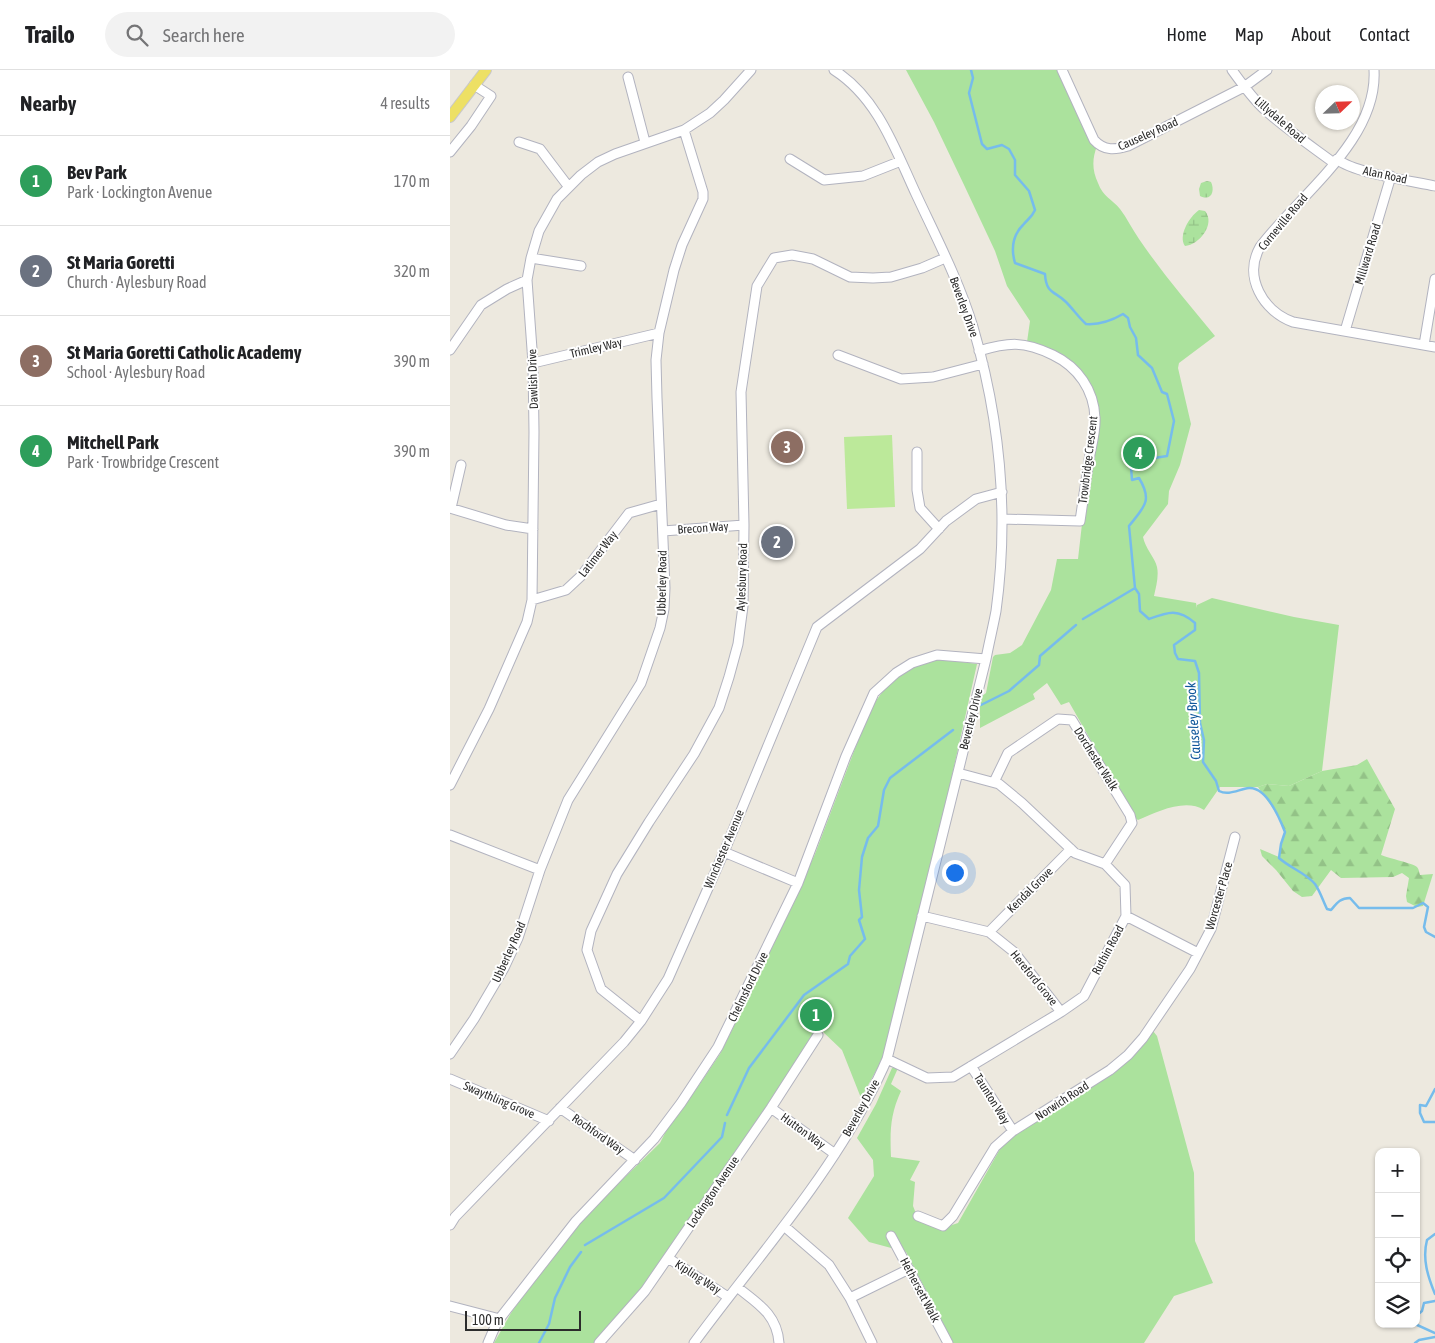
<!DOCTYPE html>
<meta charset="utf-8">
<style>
:root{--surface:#fff;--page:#f2f2f2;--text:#202124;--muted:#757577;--line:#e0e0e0;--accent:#444df5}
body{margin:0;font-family:"Asap Condensed",sans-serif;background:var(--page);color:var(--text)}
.controls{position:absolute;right:15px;bottom:15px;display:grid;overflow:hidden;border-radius:10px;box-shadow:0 1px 4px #0004}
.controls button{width:45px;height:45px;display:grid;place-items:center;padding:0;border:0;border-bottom:1px solid var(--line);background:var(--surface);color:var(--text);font:25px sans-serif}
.compass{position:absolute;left:865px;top:15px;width:45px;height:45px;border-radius:50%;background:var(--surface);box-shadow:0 1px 4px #0004;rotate:67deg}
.scale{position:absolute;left:15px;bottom:12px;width:116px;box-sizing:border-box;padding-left:5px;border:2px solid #2c2c2c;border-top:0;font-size:14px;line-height:18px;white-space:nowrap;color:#2c2c2c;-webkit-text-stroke:4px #fff;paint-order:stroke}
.you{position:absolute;left:504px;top:802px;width:18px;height:18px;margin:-12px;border:4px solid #fff;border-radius:50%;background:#1a73e8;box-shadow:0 0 0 8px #1a73e833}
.badge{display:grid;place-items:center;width:32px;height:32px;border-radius:50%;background:var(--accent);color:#fff;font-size:16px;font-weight:700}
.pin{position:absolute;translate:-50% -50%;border:2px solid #fff;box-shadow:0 1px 5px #0006}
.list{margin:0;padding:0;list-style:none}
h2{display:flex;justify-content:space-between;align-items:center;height:65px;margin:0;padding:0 20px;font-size:21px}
h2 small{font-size:16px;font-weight:400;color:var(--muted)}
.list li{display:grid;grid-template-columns:32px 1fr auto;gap:15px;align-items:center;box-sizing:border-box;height:90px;padding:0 20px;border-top:1px solid var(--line)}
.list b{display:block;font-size:19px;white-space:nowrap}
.list p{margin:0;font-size:16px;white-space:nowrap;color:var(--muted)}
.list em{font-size:16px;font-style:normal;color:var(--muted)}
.icon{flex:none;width:28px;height:28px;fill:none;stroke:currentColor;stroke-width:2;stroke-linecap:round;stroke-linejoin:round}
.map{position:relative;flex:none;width:985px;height:1273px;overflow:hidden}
header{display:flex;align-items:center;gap:30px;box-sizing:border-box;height:70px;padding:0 25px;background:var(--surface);border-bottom:1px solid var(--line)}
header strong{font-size:24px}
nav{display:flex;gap:28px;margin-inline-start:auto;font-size:18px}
.search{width:350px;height:45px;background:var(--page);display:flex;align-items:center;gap:12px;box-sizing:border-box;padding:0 18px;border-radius:28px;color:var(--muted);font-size:19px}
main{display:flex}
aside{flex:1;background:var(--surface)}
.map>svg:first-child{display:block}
</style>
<header>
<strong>Trailo</strong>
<div class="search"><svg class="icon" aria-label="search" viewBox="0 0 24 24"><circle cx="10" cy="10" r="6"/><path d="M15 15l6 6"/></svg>Search here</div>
<nav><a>Home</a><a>Map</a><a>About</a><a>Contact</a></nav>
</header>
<main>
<aside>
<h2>Nearby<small>4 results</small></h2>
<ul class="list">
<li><span class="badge" style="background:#2e9e5b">1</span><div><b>Bev Park</b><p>Park · Lockington Avenue</p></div><em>170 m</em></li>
<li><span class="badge" style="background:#6b7280">2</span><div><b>St Maria Goretti</b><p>Church · Aylesbury Road</p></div><em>320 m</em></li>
<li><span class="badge" style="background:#8d6e63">3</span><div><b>St Maria Goretti Catholic Academy</b><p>School · Aylesbury Road</p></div><em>390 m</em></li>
<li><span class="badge" style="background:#2e9e5b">4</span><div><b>Mitchell Park</b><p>Park · Trowbridge Crescent</p></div><em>390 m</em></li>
</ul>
</aside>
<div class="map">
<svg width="985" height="1273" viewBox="0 0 985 1273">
<defs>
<pattern id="forest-firs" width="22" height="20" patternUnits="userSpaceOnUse" patternTransform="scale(1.25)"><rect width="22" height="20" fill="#abe29d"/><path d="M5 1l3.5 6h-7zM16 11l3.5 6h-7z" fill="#93c287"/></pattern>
<pattern id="wetland-marsh" width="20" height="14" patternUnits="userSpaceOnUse" patternTransform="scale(1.25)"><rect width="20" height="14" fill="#abe29d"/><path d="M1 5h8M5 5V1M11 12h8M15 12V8" fill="none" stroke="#93c287"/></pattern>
</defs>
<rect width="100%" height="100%" fill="#ede9df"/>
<path fill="#abe29d" d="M456 0H610L647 76C642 89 642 100 648 113 653 127 662 129 670 139 677 148 682 159 689 169 712 203 739 234 765 266L729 293 728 298 741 354 730 395 719 421 718 434 693 467C695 478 705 488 707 497 709 506 706 517 704 526L746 533 747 538V535L762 528 844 547 889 555 872 701 839 716 817 714 808 717H770L754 740C735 728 707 742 688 750L685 748 619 632 611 635 597 613 583 624 585 629 530 658C530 653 530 649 530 645 530 634 526 630 536 623L543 587 545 585 560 583 572 575 601 520 607 489H628L632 454 648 361 639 315 634 304 626 296 608 282 577 272 580 251 557 216 545 181 515 117 484 52Z
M490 589 527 594 488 768 433 988 411 1028 392 980 371 960 365 961 336 1009 207 1200 148 1273H44L61 1243 88 1204 139 1142 210 1073 219 1055 247 1018 270 984 302 919 365 784 420 639 441 610 467 595Z
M703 961 707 966 744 1103 745 1171 763 1213 724 1226 694 1273H503L456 1182 419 1172 398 1148 424 1106 423 1090 407 1068 426 1034 442 998H448L441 1014 451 1021C440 1045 440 1061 441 1087L470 1091 460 1110 465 1112 463 1136 467 1146 493 1158 508 1153 550 1079 566 1064 656 1007Z"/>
<path fill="url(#forest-firs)" d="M917 689 945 739 931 785C938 788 965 794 967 797 969 799 969 802 970 805L983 804 973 836 967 837 957 832 956 826 959 808 952 803 943 807 891 808 881 800 862 826 852 827 843 821 826 800 812 786 810 779 829 787C830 782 835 764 834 761 832 748 815 728 808 717L817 714 839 716 872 701 907 695Z"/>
<path fill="url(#wetland-marsh)" d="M757 111 761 112C765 120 762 132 750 126L749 119 751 113Z
M749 140 755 141C766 154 749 175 735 176 728 166 739 147 749 140Z"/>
<path fill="#bce99a" d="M442 365 445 437 397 439 394 367Z"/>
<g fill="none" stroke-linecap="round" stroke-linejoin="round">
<path stroke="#76bcec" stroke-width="2.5" d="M521 0 523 8 519 23 532 74 537 79 552 75 559 79 565 90V105L579 121 585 140C582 147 578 149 573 155 562 166 561 179 565 193L595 204C596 224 605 221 616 232 623 239 629 248 636 254 650 255 661 251 673 244L678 248 680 257 686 268 688 285 702 298 712 322 717 324 724 351 717 386 698 389 681 397 682 410 689 408C703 431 694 437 679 456L685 518 689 524 690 541 699 549C718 542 728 538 745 553V560L724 575 725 583 728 589 745 591 749 603 750 653 754 670 753 692 766 711 769 721C779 726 789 719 799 718 817 717 830 749 835 762L831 774 829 788C840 798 856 803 865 814 870 821 873 831 877 839L881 840C887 833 890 828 900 828L909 838H963L973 833 978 837 974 857 976 862 985 867
M633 549 685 518
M531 635 559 621 589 595 590 586 626 555
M985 1019 976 1036 970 1035V1043L974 1052H985
M277 1045 299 998 354 925 398 894 400 886 415 869 409 850 412 847 409 820 412 787 418 768 428 756 434 720 440 708 503 660
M985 1164 977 1170C972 1189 978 1207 985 1224
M135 1175 214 1128 272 1067 275 1053
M966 1246 972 1241 974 1233 985 1231
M965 1254 985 1263
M89 1273 99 1254 105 1228 120 1197 131 1182
M965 1273 969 1270 985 1267"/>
<defs>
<path id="minor" d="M612 0 644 70C654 81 665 80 678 76L794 17 817 0
M782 0C792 14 802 28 815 40 836 59 861 76 884 93
M924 0C928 70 849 125 810 177 793 207 813 241 843 252L985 277
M178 7 195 72
M69 72 90 79 118 116
M0 82 21 56 41 26 24 15
M340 89 374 110 413 106 451 91
M887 89C903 103 962 111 985 116
M81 188 131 196
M895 261 941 106
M974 275 985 209
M0 280 31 235 57 219 77 210
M529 281C559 272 574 271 603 285 628 297 644 320 645 348 646 362 641 377 639 390 636 410 633 431 630 451L552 449
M388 285 451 309 483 307 533 294
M83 293 209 263
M467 382V420L470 438 489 459
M0 438 56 455 83 459
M1 438 11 395
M213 461 294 455
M82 530 116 520 131 506 179 443 211 434
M544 712 558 683 608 649 622 650 680 745 682 753 655 794
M0 715 39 639 77 552 82 530 84 362 83 293 77 210 81 188 89 161 107 129 131 105 148 92 165 84 234 60 260 43 274 30 301 0
M0 765 90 800
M274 782 348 813
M472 846 539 862 564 882 611 942
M676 846 748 883
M539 862 621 779
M191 951 151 919 137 880 141 861 167 804 199 752 244 684 269 638 279 607 288 574 293 536 294 455 291 322 307 216 324 188 342 185 363 189 400 207 423 208 441 207 472 198 495 188
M0 984 24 949 54 898 68 868 90 800 118 730 191 613 210 558 214 539 215 518 207 328 206 290 209 263 224 200 232 175 253 129V122L234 60
M437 989 477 1008 503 1007 611 942 634 926 676 846 675 815 655 794 625 783 572 733 549 714 508 703
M521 996 563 1061
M0 1009 99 1051
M110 1038 185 1090
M321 1038 385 1084
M468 1146 493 1156 503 1146 545 1077 563 1061 660 1000 678 985 693 968 740 899 761 859 785 767
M0 1155 5 1147 174 972 191 951 218 909 274 782 367 557 470 479 496 451 526 429 552 422
M334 1156 379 1195 400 1228 422 1273
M441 1166 498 1273
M218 1188 278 1227
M287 1217C307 1233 327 1244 329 1273
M400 1228 459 1199
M0 1236 50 1249
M38 1273 47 1252 126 1151 204 1069 231 1033 268 977 348 813 396 686 424 623 446 603 462 593 487 585 536 589
M149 1273 195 1221 321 1038 368 965
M244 1273C302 1194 371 1117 417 1030 424 1017 431 1003 437 989L536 589C539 573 543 557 546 541 559 446 550 349 523 257 509 211 486 167 466 124 445 79 428 28 384 0"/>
<path id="major" d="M0 47 36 0"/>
</defs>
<use href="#minor" stroke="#b2b3bf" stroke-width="11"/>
<use href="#major" stroke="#c8c8c8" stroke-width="12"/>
<use href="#minor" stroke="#fff" stroke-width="9"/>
<use href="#major" stroke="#ede064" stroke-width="10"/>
</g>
<g text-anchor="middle" stroke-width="4" stroke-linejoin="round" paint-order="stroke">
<g font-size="12" fill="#2c2c2c" stroke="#fff">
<text transform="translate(830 50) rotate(41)" y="4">Lillydale Road</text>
<text transform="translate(698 64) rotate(-24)" y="4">Causeley Road</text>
<text transform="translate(935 105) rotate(12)" y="4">Alan Road</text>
<text transform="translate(833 152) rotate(-50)" y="4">Corneville Road</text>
<text transform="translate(918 184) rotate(-73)" y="4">Millward Road</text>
<text transform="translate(514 237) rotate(70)" y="4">Beverley Drive</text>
<text transform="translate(146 278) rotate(-13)" y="4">Trimley Way</text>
<text transform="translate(83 309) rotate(-92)" y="4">Dawlish Drive</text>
<text transform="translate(638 390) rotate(-83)" y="4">Trowbridge Crescent</text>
<text transform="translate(253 458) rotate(-4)" y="4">Brecon Way</text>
<text transform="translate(148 484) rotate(-52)" y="4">Latimer Way</text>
<text transform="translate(292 507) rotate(-88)" y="4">Aylesbury Road</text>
<text transform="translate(212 513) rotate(-89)" y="4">Ubberley Road</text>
<text transform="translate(521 649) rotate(-76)" y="4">Beverley Drive</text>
<text transform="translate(646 689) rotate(58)" y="4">Dorchester Walk</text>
<text transform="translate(274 779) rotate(-67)" y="4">Winchester Avenue</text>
<text transform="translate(580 820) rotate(-45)" y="4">Kendal Grove</text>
<text transform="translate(769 826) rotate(-74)" y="4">Worcester Place</text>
<text transform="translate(658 880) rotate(-62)" y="4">Ruthin Road</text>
<text transform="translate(59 882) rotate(-66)" y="4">Ubberley Road</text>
<text transform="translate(584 908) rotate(51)" y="4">Hereford Grove</text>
<text transform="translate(298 917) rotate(-64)" y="4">Chelmsford Drive</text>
<text transform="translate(542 1029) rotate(58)" y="4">Taunton Way</text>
<text transform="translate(49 1030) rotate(23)" y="4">Swaythling Grove</text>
<text transform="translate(612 1031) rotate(-33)" y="4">Norwich Road</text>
<text transform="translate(411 1038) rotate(-61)" y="4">Beverley Drive</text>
<text transform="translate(353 1061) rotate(36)" y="4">Hutton Way</text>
<text transform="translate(148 1064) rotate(35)" y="4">Rochford Way</text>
<text transform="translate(263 1122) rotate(-56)" y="4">Lockington Avenue</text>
<text transform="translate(248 1207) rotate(33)" y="4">Kipling Way</text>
<text transform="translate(470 1220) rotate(62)" y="4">Hethersett Walk</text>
</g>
<g font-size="14" font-style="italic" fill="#11589b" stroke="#fff">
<text transform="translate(743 651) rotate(-94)" y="5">Causeley Brook</text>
</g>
</g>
</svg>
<div class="controls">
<button>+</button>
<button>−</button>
<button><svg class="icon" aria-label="locate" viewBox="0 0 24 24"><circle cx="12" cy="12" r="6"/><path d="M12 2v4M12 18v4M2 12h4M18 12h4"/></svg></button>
<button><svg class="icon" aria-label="layers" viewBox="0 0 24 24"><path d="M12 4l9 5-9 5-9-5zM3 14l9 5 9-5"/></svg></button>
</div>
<svg class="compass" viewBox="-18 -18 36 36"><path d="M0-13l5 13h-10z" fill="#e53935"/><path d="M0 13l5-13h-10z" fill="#757577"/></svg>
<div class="scale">100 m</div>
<div class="you"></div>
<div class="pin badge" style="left:366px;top:945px;background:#2e9e5b">1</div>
<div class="pin badge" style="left:327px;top:472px;background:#6b7280">2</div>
<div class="pin badge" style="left:337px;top:377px;background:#8d6e63">3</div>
<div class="pin badge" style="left:689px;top:383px;background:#2e9e5b">4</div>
</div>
</main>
